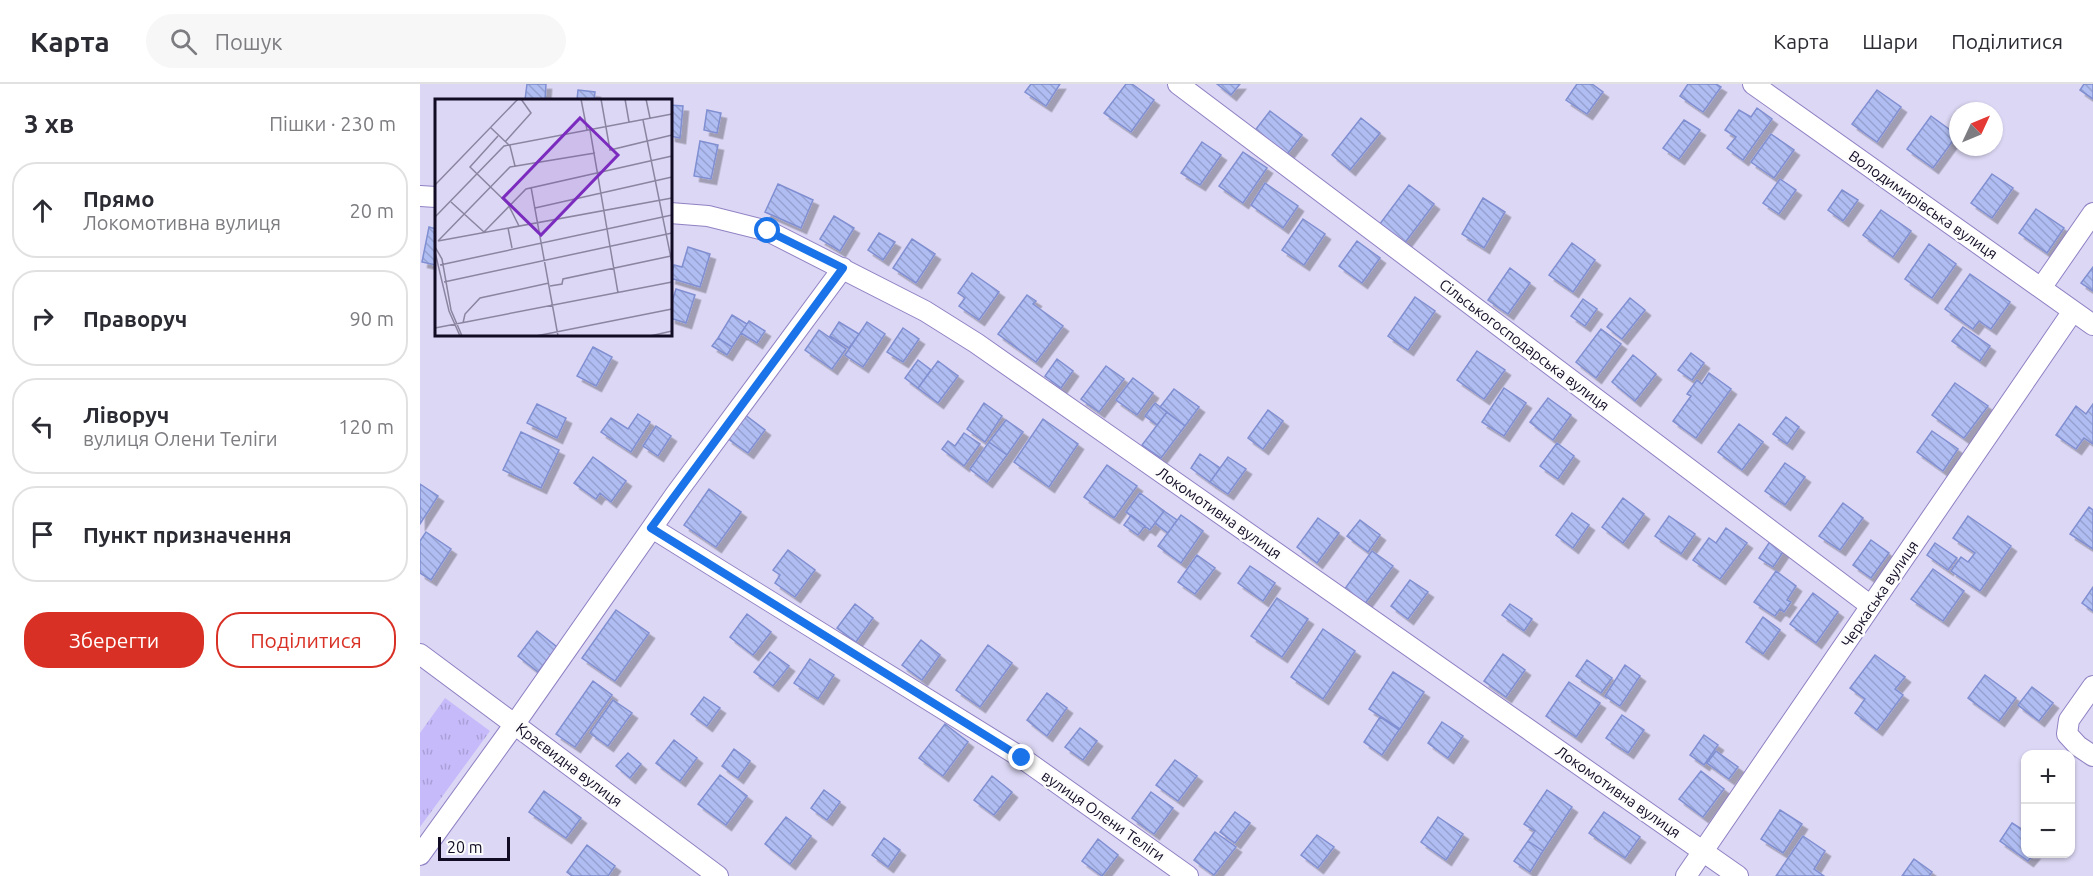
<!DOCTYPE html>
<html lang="uk">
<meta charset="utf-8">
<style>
:root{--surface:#fff;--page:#f7f7f7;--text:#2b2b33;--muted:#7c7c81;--line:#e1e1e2;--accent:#d93025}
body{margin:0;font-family:Ubuntu,sans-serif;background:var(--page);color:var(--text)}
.controls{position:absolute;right:18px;bottom:18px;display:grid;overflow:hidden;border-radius:12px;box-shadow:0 2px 4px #0004}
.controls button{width:54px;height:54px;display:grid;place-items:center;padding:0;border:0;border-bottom:2px solid var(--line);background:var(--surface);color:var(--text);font:30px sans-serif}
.compass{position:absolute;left:1529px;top:18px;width:54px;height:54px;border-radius:50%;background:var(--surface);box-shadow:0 2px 4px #0004;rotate:46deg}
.scale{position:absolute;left:18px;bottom:15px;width:72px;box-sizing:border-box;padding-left:6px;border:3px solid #120b24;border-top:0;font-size:16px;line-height:21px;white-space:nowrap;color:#120b24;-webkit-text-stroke:4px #fcfcfc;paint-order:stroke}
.stop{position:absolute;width:18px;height:18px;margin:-14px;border:4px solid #1a73e8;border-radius:50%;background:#fff}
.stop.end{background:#1a73e8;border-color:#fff;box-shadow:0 2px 6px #0008}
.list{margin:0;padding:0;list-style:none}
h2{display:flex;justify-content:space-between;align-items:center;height:78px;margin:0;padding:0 24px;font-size:26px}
h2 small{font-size:20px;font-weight:400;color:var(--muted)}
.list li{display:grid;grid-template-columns:39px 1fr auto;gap:18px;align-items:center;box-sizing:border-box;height:96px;margin:0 12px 12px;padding:0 12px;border:2px solid var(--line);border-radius:24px}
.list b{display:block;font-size:22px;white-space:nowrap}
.list p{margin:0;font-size:20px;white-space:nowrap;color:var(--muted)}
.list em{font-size:20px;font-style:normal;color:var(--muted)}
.actions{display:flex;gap:12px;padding:18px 24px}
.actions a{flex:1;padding:14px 0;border:2px solid var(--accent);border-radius:24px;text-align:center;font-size:21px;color:var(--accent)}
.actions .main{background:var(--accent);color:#fff}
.icon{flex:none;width:33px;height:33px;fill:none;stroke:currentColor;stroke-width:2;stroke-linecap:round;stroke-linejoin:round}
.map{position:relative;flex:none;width:1673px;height:792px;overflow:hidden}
header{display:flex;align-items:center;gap:36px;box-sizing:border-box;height:84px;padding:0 30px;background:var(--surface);border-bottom:2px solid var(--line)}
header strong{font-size:28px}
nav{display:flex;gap:33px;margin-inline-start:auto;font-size:21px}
.search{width:420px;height:54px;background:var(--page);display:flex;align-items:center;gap:15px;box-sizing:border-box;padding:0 21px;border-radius:33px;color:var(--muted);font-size:22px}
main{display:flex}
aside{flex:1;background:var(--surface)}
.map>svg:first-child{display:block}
</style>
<header>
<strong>Карта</strong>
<div class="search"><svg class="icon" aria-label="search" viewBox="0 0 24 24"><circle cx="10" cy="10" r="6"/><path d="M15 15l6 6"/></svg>Пошук</div>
<nav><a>Карта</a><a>Шари</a><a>Поділитися</a></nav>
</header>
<main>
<aside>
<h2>3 хв<small>Пішки · 230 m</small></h2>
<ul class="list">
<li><svg class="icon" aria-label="ahead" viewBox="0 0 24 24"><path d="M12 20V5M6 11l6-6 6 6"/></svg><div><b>Прямо</b><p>Локомотивна вулиця</p></div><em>20 m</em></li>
<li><svg class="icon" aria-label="right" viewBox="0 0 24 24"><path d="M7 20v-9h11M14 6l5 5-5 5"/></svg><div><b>Праворуч</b></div><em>90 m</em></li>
<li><svg class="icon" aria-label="left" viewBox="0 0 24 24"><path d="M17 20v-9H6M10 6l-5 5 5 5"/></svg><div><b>Ліворуч</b><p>вулиця Олени Теліги</p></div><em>120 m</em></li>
<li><svg class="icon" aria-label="arrive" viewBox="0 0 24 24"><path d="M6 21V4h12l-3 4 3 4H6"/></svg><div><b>Пункт призначення</b></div></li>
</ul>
<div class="actions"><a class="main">Зберегти</a><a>Поділитися</a></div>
</aside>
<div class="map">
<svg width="1673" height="792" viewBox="0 0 1673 792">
<defs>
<pattern id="grass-tufts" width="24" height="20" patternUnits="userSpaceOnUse" patternTransform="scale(1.5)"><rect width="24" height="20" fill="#c7bafa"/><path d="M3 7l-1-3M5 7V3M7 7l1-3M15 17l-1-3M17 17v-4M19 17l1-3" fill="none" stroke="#aa9fd6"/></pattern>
<pattern id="building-back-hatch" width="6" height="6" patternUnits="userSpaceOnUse" patternTransform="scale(1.5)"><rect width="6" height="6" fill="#b0bdf2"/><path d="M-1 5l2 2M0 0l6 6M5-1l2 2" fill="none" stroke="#96a1cf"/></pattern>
<filter id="shadow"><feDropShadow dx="5.5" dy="5.5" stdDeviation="0" flood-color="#0004"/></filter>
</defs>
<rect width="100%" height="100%" fill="#dcd7f4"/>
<path fill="url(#grass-tufts)" d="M25 614 70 647 0 743V649Z"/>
<path fill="url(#building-back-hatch)" stroke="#808fd1" stroke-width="1.5" filter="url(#shadow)" d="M107 0H126L125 16H105Z
M611 0H640L626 22 605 8Z
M706 0H712L734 16 711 48 684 29Z
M797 0H820L811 11Z
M1157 0H1172L1183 8 1167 30 1146 16Z
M1268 0H1296L1301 3 1283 28 1260 12Z
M1664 0H1673V15L1660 6Z
M158 6 175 8 174 16H157Z
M1457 6 1481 23 1457 58 1432 40Z
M250 21 263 22 260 54 250 52Z
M1337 24 1352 35 1323 76 1307 64 1316 53 1305 46 1319 26 1331 33Z
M287 26 301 29 297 49 284 46Z
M850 27 882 51 865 73 833 49Z
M1511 32 1537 51 1513 84 1487 65Z
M941 34 960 49 930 86 912 71Z
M1264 36 1280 46 1259 75 1243 64Z
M1351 50 1374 66 1354 94 1331 78Z
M280 57 298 61 291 95 274 92Z
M782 58 801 71 780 101 761 89Z
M823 68 847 84 823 119 799 102Z
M1572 90 1593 104 1572 134 1551 119Z
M1360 95 1376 106 1359 130 1343 119Z
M845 99 878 122 863 144 831 121Z
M358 100 393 116 381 144 345 128Z
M989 101 1014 120 984 160 959 141Z
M1422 106 1438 116 1423 137 1408 126Z
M1063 114 1085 128 1064 164 1042 150Z
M1616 125 1644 144 1627 169 1599 149Z
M1461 126 1491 147 1473 173 1443 151Z
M414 132 434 144 420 167 400 155Z
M883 135 905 150 884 181 862 166Z
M9 143 16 145V181L2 178Z
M459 149 475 158 463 176 448 166Z
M492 155 515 170 496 199 473 184Z
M937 157 960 174 942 199 919 182Z
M1152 159 1175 176 1153 208 1129 191Z
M1509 160 1536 180 1512 214 1485 195Z
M268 163 290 170 280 203 250 194 254 181 262 183Z
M1673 183V207L1661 199Z
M1090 184 1110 199 1088 230 1068 216Z
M552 189 579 208 559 236 539 222 545 214 538 209Z
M1550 190 1590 218 1571 245 1559 237 1553 245 1525 225Z
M256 205 275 211 266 239 250 234V224Z
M607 211 616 217 613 220 643 242 616 278 578 250Z
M995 213 1015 227 988 266 968 252Z
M1210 214 1225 226 1202 255 1187 243Z
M1163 215 1177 225 1165 242 1151 232Z
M312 231 327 240 312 263 298 254Z
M329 237 345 247 337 259 321 249Z
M419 238 439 250 429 264 410 252Z
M447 238 465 250 443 283 425 271Z
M1543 243 1570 262 1560 277 1532 257Z
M483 244 499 255 483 278 467 268Z
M1181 245 1201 260 1176 294 1156 278Z
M399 246 426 265 412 285 385 266Z
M298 254 312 263 307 271 292 262Z
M173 263 192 273 176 302 157 292Z
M1057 267 1085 286 1064 315 1037 296Z
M1271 269 1284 279 1272 296 1258 286Z
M1213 271 1236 290 1215 317 1192 298Z
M637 275 653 287 641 304 625 292Z
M498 276 511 286 498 304 485 294Z
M518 277 538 292 518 319 498 304Z
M686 282 704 295 679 328 661 315Z
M1289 289 1311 305 1276 354 1253 337 1271 312 1267 310 1277 296 1282 300Z
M713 294 733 309 717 331 696 316Z
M1535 299 1568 322 1544 354 1512 331Z
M1084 304 1106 319 1084 352 1062 338Z
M754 305 779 323 765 342 740 323Z
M1128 314 1151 331 1133 356 1110 338Z
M564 319 582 332 565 358 547 345Z
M735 319 747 328 737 341 725 332Z
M117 320 146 334 137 354 107 339Z
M1673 320V360L1664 354 1656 365 1636 351 1656 322 1666 330Z
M848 326 863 337 843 365 828 354Z
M747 328 765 342 741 374 722 361Z
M218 330 230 338 211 368 181 348 191 334 208 345Z
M324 330 345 346 328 369 307 354Z
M1366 333 1379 343 1367 360 1353 350Z
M623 335 658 360 629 403 594 378Z
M586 336 603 348 587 371 569 358Z
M1319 340 1343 358 1322 386 1298 368Z
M236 342 251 352 238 372 223 362Z
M1512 347 1538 365 1523 387 1497 368Z
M101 348 139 366 121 404 83 386Z
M544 349 560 360 544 382 522 365 528 357 535 362Z
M569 358 587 371 567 398 550 385Z
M1137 359 1154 372 1138 395 1120 382Z
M780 370 800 384 790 398 771 384Z
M173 373 206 397 191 418 180 409 176 415 154 399Z
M808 373 826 385 808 410 790 398Z
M1365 379 1385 393 1365 421 1345 407Z
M687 381 717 402 694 434 664 413Z
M0 400 18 412 0 440Z
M289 405 321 428 296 463 264 441Z
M720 409 744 427 730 446 706 428Z
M1203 414 1224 430 1203 459 1182 443Z
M1423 419 1443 434 1420 466 1399 452Z
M1669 423 1673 426V465L1650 450Z
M744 427 757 436 748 449 735 439Z
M1152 429 1169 441 1153 464 1136 451Z
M711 431 725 442 718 451 704 441Z
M761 431 783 447 761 479 738 462Z
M1249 432 1275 450 1261 470 1235 452Z
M1548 432 1591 462 1560 507 1531 487 1541 473 1548 478 1555 469 1533 454Z
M898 434 919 449 897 479 877 463Z
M940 436 960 451 948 468 927 452Z
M1306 444 1327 459 1300 495 1273 476 1289 454 1296 459Z
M6 448 31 465 11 496 0 489V457Z
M1351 456 1365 465 1353 483 1339 474Z
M1451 456 1469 469 1451 494 1433 481Z
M1515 459 1537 474 1528 486 1507 471Z
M368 466 395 486 375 513 355 499 360 491 353 486Z
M952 467 973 482 944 521 924 506Z
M777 471 795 484 775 510 758 498Z
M830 482 855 499 843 517 818 499Z
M1513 485 1544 507 1523 537 1491 515Z
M1356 487 1376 502 1367 516 1371 518 1364 528 1360 525 1355 532 1334 518Z
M990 496 1008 508 988 535 971 522Z
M1673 503V527L1662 519Z
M1393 509 1418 528 1396 559 1370 540Z
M857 514 888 535 862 573 831 552Z
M435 520 453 534 436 558 417 544Z
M1090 520 1112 535 1104 547 1082 531Z
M196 526 229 549 195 597 162 574Z
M327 530 351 548 333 571 310 553Z
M1343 533 1360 546 1343 570 1326 558Z
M903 545 935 567 903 615 871 593Z
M117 547 137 563 118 588 98 572Z
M501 556 520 571 502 596 482 581Z
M568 561 592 579 560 623 536 606Z
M350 568 369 582 353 602 334 588Z
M1083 570 1105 586 1086 613 1064 597Z
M1455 571 1485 593 1475 605 1483 611 1457 646 1435 629 1445 615 1430 604Z
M390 575 414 591 398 615 374 599Z
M1167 576 1192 594 1181 609 1156 592Z
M1205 581 1220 592 1200 622 1185 612Z
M973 588 1004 608 980 645 949 625Z
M1565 591 1596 614 1579 637 1548 614Z
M173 597 192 611 155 663 136 650Z
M1149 598 1180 619 1156 653 1126 632Z
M1612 603 1633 619 1619 637 1598 621Z
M627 609 647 624 627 652 607 636Z
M284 613 300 624 287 642 271 630Z
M193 616 212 629 188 662 170 649Z
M1202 631 1224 646 1208 669 1186 654Z
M960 633 979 646 962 671 944 658Z
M1022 638 1043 652 1028 674 1008 659Z
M525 640 548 658 523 692 499 674Z
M660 644 677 657 663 676 645 663Z
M1284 651 1298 661 1284 681 1270 671Z
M254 656 277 674 260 697 236 679Z
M314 665 330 677 318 694 302 682Z
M1296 667 1318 683 1309 695 1287 679Z
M208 669 221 680 210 694 196 682Z
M755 676 777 692 758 717 736 701Z
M1281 687 1304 705 1283 733 1259 715Z
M300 691 327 712 306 741 278 720Z
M572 692 592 708 574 731 554 716Z
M404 706 420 718 407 736 391 724Z
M1127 706 1152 723 1123 767 1108 757 1115 747 1104 740Z
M124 707 161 734 146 754 109 728Z
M731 708 753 724 734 750 712 734Z
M1360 726 1382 740 1363 769 1341 755Z
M815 728 830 739 815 759 800 748Z
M1184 728 1220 753 1205 774 1169 749Z
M366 733 391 752 370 780 345 760Z
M1018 733 1043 750 1026 776 1001 758Z
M1592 739 1606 748V770H1614L1608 777 1580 757Z
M795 748 816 763 794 791 774 776Z
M897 751 914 763 898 784 881 771Z
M1383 752 1405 767 1394 785 1404 792H1356Z
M464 754 480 766 468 783 452 771Z
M678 755 698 771 682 792 662 777Z
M1108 757 1123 767 1110 788 1094 777Z
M167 761 195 782 188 792H152L147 788Z
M1494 775 1512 788 1509 792H1482Z"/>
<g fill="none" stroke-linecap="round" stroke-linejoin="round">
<defs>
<path id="street" d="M758 0 1451 522
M1333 0 1673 241
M0 112 16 113
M250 129 288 132 348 147 505 227 556 259 715 370 1318 792
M1621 204 1673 129
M232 444 602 674 768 792
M0 570 298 792
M1673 602 1649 636 1647 650 1658 662 1673 672
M0 771 94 641 255 411 423 184
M1266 792 1653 227"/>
</defs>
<use href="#street" stroke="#9081c4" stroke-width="22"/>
<use href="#street" stroke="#fff" stroke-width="20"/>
</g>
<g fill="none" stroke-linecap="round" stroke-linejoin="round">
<path stroke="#1a73e8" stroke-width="8" d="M348 147 423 184 231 444 602 674"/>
</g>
<g text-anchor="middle" stroke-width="5" stroke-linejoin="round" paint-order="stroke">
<g font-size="15" fill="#120b24" stroke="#fcfcfc">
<text transform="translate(1503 121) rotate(35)" y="5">Володимирівська вулиця</text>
<text transform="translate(1104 261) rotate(37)" y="5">Сільськогосподарська вулиця</text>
<text transform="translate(799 429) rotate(35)" y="5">Локомотивна вулиця</text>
<text transform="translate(1460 510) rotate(-56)" y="5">Черкаська вулиця</text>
<text transform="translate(149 681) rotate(37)" y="5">Краєвидна вулиця</text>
<text transform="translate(1198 708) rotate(35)" y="5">Локомотивна вулиця</text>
<text transform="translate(683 732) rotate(35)" y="5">вулиця Олени Теліги</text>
</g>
</g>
<g transform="translate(15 15)">
<rect width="237" height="237" fill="#dcd7f4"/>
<path fill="none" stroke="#8b85a1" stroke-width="1.5" d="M146 0 152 31M166 0 175 51 237 36M190 0 194 23M211 0 215 19M208 21 237 164M55 28 75 47 80 67M155 31 183 194M63 37 35 68 73 105 84 127M70 43 96 14 86 0M0 86 83 0M96 88 123 237M16 103 49 133 91 90 237 57M100 109 237 78M0 118 69 47 237 15M73 129 77 149M3 142 237 99M3 142 75 68 160 54M0 148 7 160 16 211 27 237M0 153 14 212 25 237M5 166 237 116M9 183 237 134M115 187 127 185 128 180 236 157M28 224 30 215 45 199 114 184M0 229 237 183M101 237 237 210M215 237 237 232"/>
<path fill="#7b2cbf" fill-opacity="0.15" stroke="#7b2cbf" stroke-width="3" d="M145 19 183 56 106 136 68 99Z"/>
<rect width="237" height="237" fill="none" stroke="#120b24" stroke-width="3"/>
</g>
</svg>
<div class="controls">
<button>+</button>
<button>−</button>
</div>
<svg class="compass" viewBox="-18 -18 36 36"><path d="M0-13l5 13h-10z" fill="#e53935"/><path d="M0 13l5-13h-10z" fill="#7c7c81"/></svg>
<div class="scale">20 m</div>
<div class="stop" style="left:348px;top:147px"></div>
<div class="stop end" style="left:602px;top:674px"></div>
</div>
</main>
